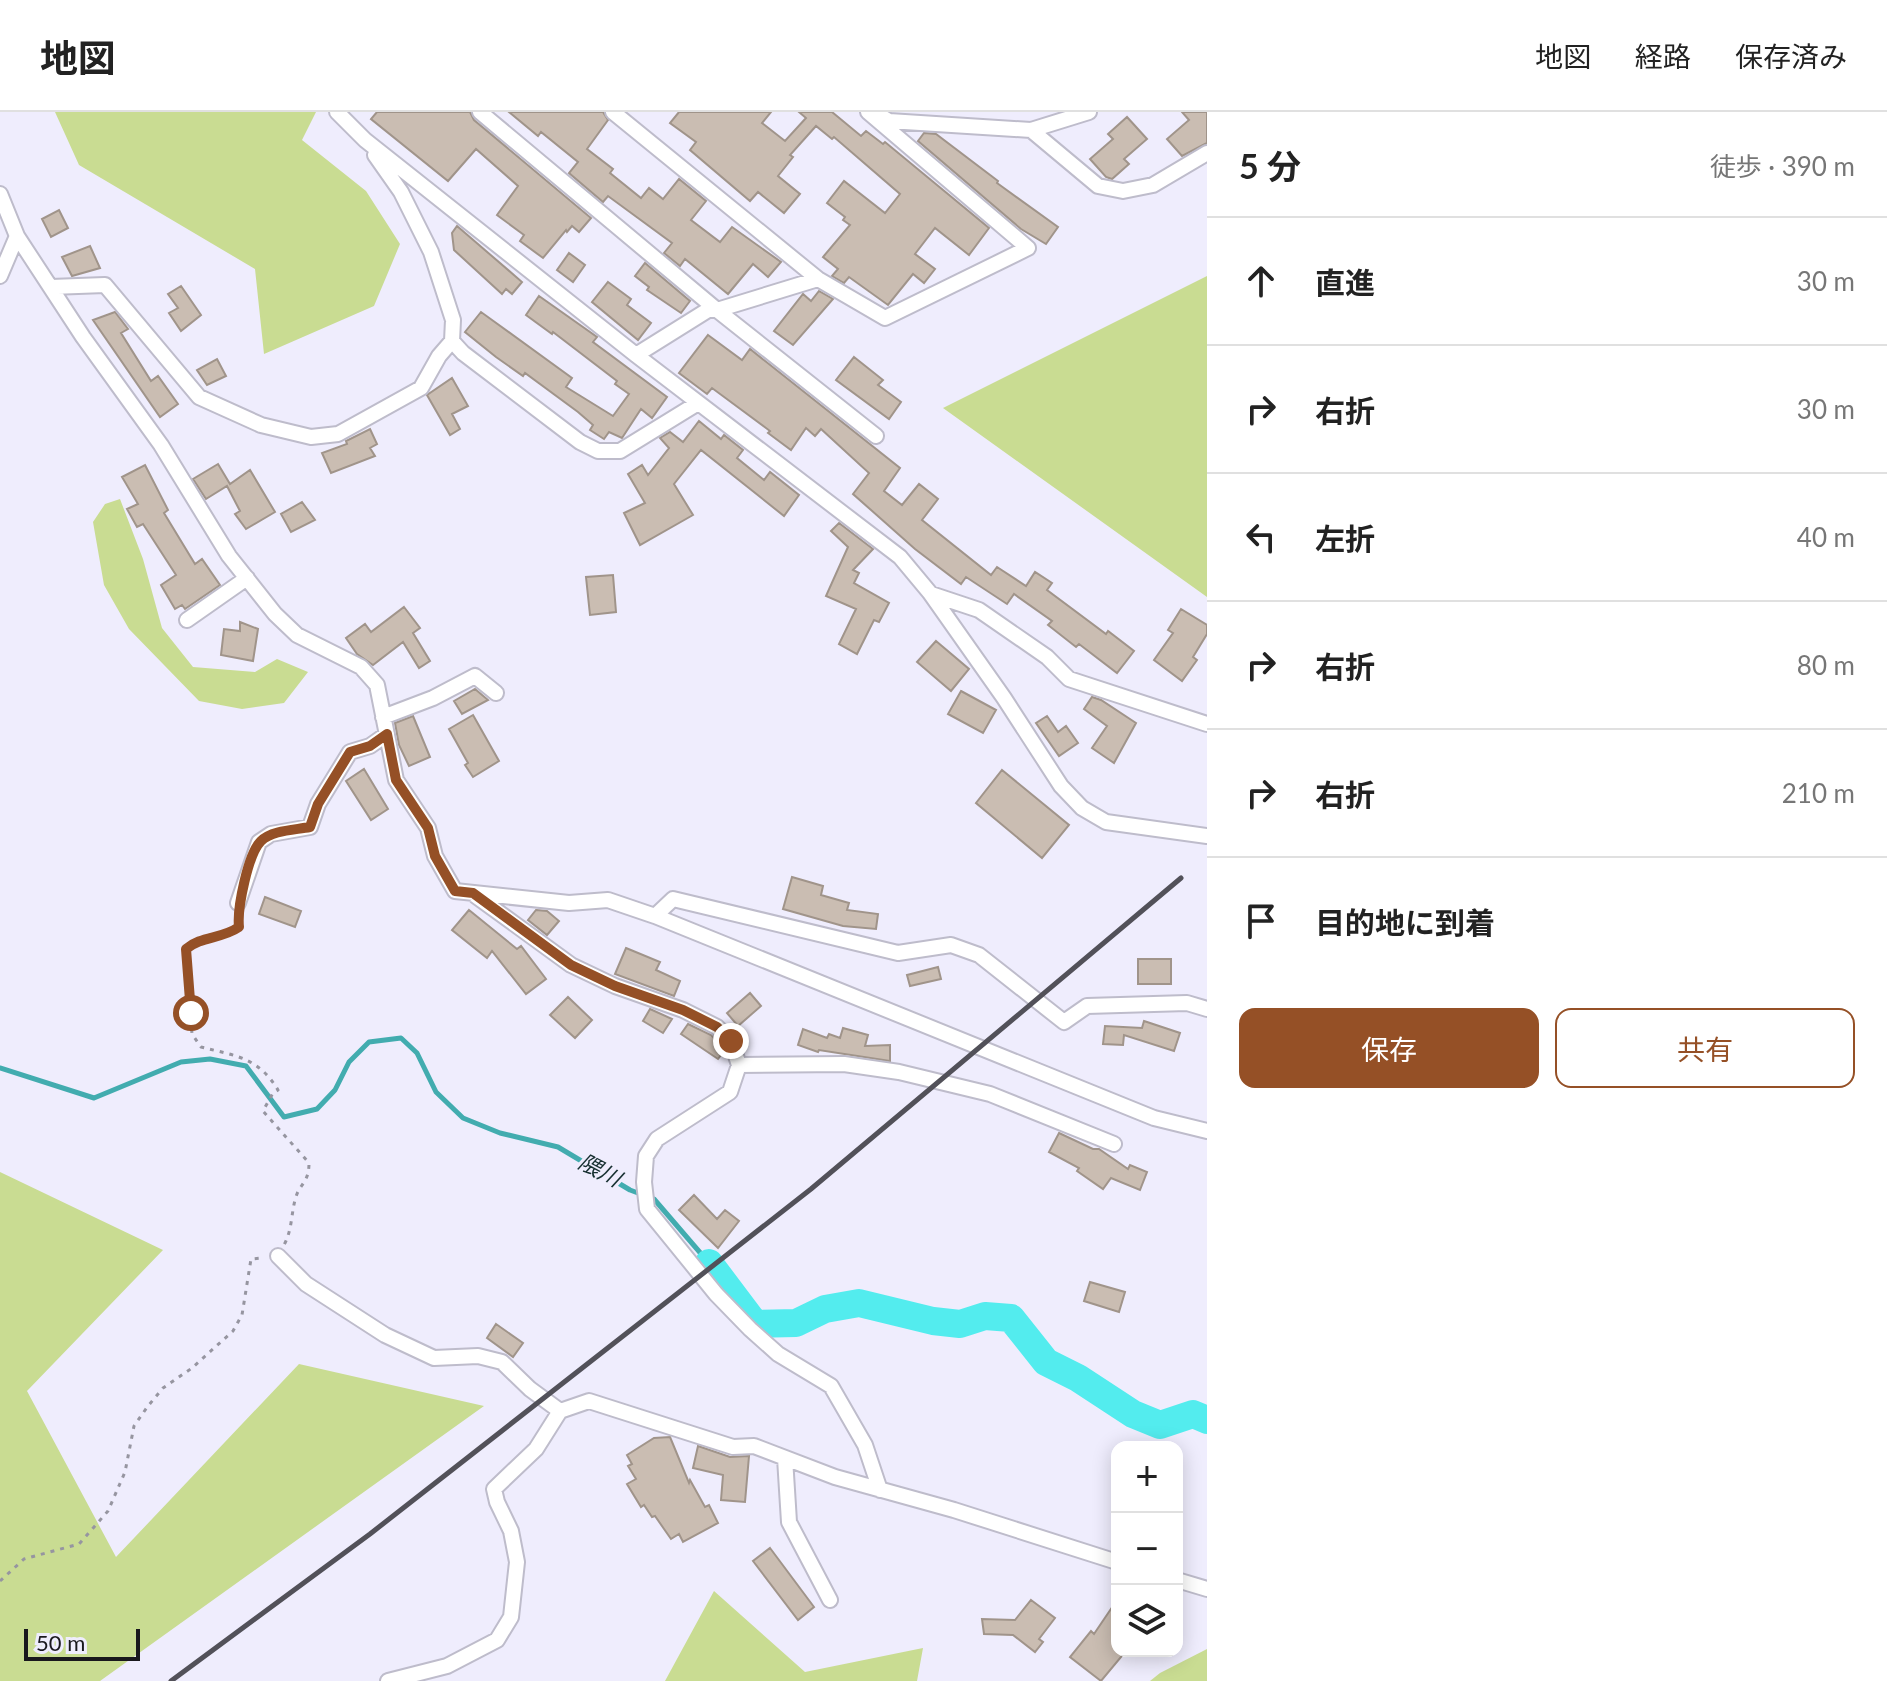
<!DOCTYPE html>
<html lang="ja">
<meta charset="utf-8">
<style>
:root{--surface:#fff;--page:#f2f2f2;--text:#222;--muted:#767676;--line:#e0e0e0;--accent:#955026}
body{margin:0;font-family:Lato,"Noto Sans JP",sans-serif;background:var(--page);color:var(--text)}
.controls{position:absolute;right:24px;bottom:24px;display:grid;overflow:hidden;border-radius:16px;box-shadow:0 4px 20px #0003}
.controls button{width:72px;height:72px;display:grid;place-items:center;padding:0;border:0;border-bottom:2px solid var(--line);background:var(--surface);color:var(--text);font:40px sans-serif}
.scale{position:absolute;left:24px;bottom:20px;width:116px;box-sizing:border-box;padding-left:8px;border:4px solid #19181d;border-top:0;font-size:22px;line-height:28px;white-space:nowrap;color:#19181d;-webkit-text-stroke:6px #efedfd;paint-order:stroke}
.stop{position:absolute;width:24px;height:24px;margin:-18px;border:6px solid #955026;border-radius:50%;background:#fff}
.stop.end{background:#955026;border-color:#fff;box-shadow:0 2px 8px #0008}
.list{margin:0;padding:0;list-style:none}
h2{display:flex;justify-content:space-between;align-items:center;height:104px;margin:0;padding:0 32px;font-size:34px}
h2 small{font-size:26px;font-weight:400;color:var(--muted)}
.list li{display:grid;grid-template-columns:52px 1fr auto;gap:24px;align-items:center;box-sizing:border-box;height:128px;padding:0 32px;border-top:2px solid var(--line)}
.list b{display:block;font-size:30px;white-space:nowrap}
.list em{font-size:26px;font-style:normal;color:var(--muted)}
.actions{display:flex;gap:16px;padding:24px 32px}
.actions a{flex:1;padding:18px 0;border:2px solid var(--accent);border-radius:16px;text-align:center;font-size:28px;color:var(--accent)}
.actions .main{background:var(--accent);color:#fff}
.icon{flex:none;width:44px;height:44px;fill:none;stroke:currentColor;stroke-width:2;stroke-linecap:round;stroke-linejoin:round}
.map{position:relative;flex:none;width:1207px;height:1569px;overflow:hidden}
header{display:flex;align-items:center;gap:48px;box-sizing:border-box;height:112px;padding:0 40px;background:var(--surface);border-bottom:2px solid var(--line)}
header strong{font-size:38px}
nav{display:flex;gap:44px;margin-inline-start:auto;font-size:28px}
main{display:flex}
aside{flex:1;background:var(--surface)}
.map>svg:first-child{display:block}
</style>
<header>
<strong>地図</strong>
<nav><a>地図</a><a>経路</a><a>保存済み</a></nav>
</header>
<main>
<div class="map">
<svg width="1207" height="1569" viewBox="0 0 1207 1569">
<rect width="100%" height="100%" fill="#efedfd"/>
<path fill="#c9dc92" d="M55 0H316L302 28 366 79 400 132 374 194 264 242 255 157 79 53Z
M1207 164V485L943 296Z
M120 387 143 447 162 516 193 555 255 560 277 547 308 560 284 591 242 597 199 589 129 517 104 473 93 410 105 392Z
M0 1060 163 1138 27 1279 116 1445 299 1252 484 1294 100 1569H0Z
M714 1479 805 1560 923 1536 917 1569H665Z
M1207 1537V1569H1150L1160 1561Z"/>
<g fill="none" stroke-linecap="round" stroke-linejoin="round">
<path stroke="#42acaf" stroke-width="5" d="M0 956 94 986 181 950 210 947 246 954 284 1005 317 997 335 978 349 950 369 930 401 926 417 941 436 980 463 1006 500 1021 558 1035 630 1078 654 1087 709 1151"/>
<path stroke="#53ecee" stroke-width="28" d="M709 1151 755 1212 796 1211 825 1197 859 1191 933 1209 960 1212 985 1204 1011 1206 1046 1250 1078 1266 1133 1302 1160 1313 1193 1302 1207 1308"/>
</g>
<path fill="#cabdb2" stroke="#a0948a" stroke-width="2" d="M377 0H470L474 8 591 106 579 120 572 114 567 120 566 118 543 146 520 129 524 123 497 103 518 74 476 37 448 69 371 7Z
M509 0H603L608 8 587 37 613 57 610 61 641 86 649 76 663 87 679 67 706 89 691 108 720 130 732 115 781 150 768 165 753 152 728 182 685 147 680 154 664 141 672 131 608 84 603 90 569 61 578 50 541 20 538 24Z
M679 0H771L762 11 785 29 806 6 799 0H832L861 24 866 19 883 32 885 30 989 116 969 143 935 116 915 142 935 157 924 171 913 162 888 193 849 165 844 171 832 164 838 157 823 145 850 113 843 108 845 105 827 91 844 69 885 101 900 82 834 25 832 27 816 14 790 43 793 45 778 64 800 82 784 101 758 80 750 89 690 38 696 30 670 11Z
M1182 0H1207V31L1182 44 1167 27 1189 8Z
M1127 5 1147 27 1124 47 1129 52 1112 67 1106 65 1090 47 1113 27 1108 22Z
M924 21 936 22 998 69 997 71 1058 115 1046 132 1021 117 918 29Z
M59 98 68 116 51 125 42 107Z
M457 114 522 170 512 182 506 177 502 182 454 138 452 121Z
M90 134 100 156 72 164 62 145Z
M569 141 585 153 573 170 557 158Z
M645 151 690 189 681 201 647 178 649 175 635 164Z
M608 170 631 187 627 193 651 211 638 228 592 190Z
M181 174 201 203 181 219 169 201 178 196 168 182Z
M819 179 833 187 793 233 774 219 803 182 811 189Z
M539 184 597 225 593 230 667 285 652 306 641 297 622 326 609 320 604 327 590 318 593 313 578 300 525 261 523 264 496 245 465 220 481 200 572 266 566 275 613 304 629 282 615 272 617 269 553 220 552 222 526 203Z
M115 200 128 217 121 221 151 269 158 264 178 292 160 305 93 208Z
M708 223 742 248 750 237 900 356 884 379 902 393 919 372 938 387 922 408 991 463 997 455 1026 474 1035 460 1052 471 1047 478 1106 522 1108 519 1134 539 1117 561 1079 532 1076 535 1048 513 1052 509 1014 482 1007 492 966 465 961 472 915 437 853 382 869 361 821 317 815 324 806 316 791 338 768 321 770 319 712 276 707 282 679 261Z
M854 245 883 268 878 273 901 290 889 307 836 268Z
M217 247 226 264 207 273 197 258Z
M452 266 468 294 452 302 460 317 450 323 427 283Z
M699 309 721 327 724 323 743 338 737 346 764 368 770 360 799 383 784 404 701 338 674 372 693 403 640 433 624 401 645 391 628 362 642 353 648 363 669 336 660 326 670 320 683 330Z
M370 317 377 332 370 336 375 344 331 361 322 341 347 332 346 329Z
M218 352 230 372 250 358 275 400 246 417 235 402 240 399 227 374 206 387 193 367Z
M145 353 168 398 164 401 195 452 202 447 220 473 185 497 182 493 175 497 161 473 176 463 143 412 137 415 127 397 138 392 122 365Z
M302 390 315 408 291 420 281 402Z
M839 411 873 437 853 458 859 461 854 471 889 491 879 510 874 508 857 542 839 532 856 497 826 484 848 435 831 419Z
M613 463 616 500 590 503 586 465Z
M404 495 420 516 413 521 430 549 419 556 403 530 373 553 357 542 346 526 365 512 371 520Z
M1181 497 1207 513V522L1193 545 1197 548 1182 569 1154 548 1173 521 1168 518Z
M240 510 258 517 253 549 221 543 224 517 240 519Z
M936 529 969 557 951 579 917 550Z
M475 577 488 588 462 602 454 589Z
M961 579 996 598 983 621 948 602Z
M1092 585 1101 588 1136 611 1114 651 1092 636 1107 614 1084 597Z
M473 603 499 649 473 665 465 653 468 651 449 617Z
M413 604 430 645 409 654 399 633 395 611Z
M1047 604 1058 620 1066 614 1078 631 1059 644 1036 611Z
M364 657 388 697 371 708 346 669Z
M1002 658 1069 713 1042 746 976 691Z
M792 765 823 774 821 783 849 791 847 798 878 802 876 817 843 814 783 797Z
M265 785 301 799 295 815 259 802Z
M469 798 517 837 521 834 546 867 526 882 492 839 487 846 452 818Z
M536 798 547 799 559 809 547 823 528 808Z
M626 836 660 850 656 858 680 869 674 884 615 862Z
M1138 847H1171V872H1138Z
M938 855 941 867 910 874 907 863Z
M750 881 761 894 738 914 727 901Z
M568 885 592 908 575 926 550 903Z
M650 897 672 907 663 921 643 909Z
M1144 909 1180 921 1174 939 1124 923 1123 933 1103 932 1105 914 1142 916Z
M688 912 711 923 722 934 724 939 718 947 681 922Z
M843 916 868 923 865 934 890 933V949L819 938 818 940 798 933 803 917 827 926 829 922 840 926Z
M1059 1021 1093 1037H1099L1128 1057 1130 1053 1147 1060 1140 1078 1111 1066 1103 1077 1077 1059 1079 1056 1049 1040Z
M694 1083 717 1107 725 1098 739 1109 718 1136 679 1098Z
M1090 1170 1125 1180 1119 1200 1084 1189Z
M496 1212 523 1231 513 1245 487 1226Z
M670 1325 689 1371 690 1368 705 1395 709 1393 718 1411 683 1430 679 1422 671 1427 655 1404 652 1405 644 1393 641 1395 627 1372 636 1367 628 1354 632 1352 627 1343 654 1326Z
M698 1334 730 1345 749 1344 745 1390 721 1388 723 1363 693 1356Z
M770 1436 814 1495 798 1508 753 1449Z
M1031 1488 1055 1506 1039 1527 1043 1530 1035 1540 1013 1523 984 1522 982 1507 1015 1508Z
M1117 1488V1539H1126L1101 1569 1070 1545 1091 1519 1094 1522Z"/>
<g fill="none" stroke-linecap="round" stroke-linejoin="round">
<defs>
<path id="street" d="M337 0 365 28 636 243 900 445 930 481 1004 586 1061 674 1082 696 1106 710 1207 724
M480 0 717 198 876 324
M613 0 818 167 885 206 1028 136 868 0
M877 2 889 9 1031 18 1089 0
M1031 18 1098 74 1123 79 1153 73 1207 41
M0 82 17 124 83 225 161 333 229 444 275 502 297 523 361 555 377 573 396 668 428 716 435 744 455 779 569 791 608 788 655 804 1154 1006 1207 1019
M0 164 17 124
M51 175 105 173 199 285 261 313 311 325 338 322 421 276 439 244 452 229 453 208 431 140 401 80 375 43
M452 229 463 241 580 330 598 339H620L698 291
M636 243 708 198H717L818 167
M931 482 979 498 1047 545 1069 567 1207 612
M187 508 247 466
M383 605 433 586 475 564 496 581
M476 784 571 853 615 874 683 898 717 915 731 929 739 953 730 980 657 1027 646 1044 644 1070 647 1097 716 1182 750 1217 778 1242 831 1274 865 1333 880 1378
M238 791 259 730 271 722 310 715 318 692 350 640 370 634 387 622
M655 804 673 787 898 841 951 833 979 843 1064 910 1087 894 1187 891 1207 897
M739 953 844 952 899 960 990 982 1114 1032
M278 1144 306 1172 385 1223 434 1246 478 1244 502 1250 530 1277 560 1299
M785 1346 789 1410 830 1488
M1177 1468 1207 1477
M388 1569 447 1554 497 1528 511 1505 517 1450 511 1419 497 1390 494 1377 536 1337 560 1299 589 1289 733 1335 754 1334 835 1365 954 1398 1117 1450"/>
</defs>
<use href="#street" stroke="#bebccb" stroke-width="18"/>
<path stroke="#9695a0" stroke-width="3" stroke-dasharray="4 6" stroke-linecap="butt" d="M238 803 239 815C221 828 202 824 186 837L192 922 201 935C236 944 258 945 278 978L273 981 263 999 309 1051C309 1072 299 1071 295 1088 291 1104 292 1118 284 1133
M0 1469 24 1447 79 1432 108 1399 125 1360 134 1314 148 1294 163 1276 192 1256 233 1219 242 1203 251 1147 263 1146"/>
<use href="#street" stroke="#fff" stroke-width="14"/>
<path stroke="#525159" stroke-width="5" d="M171 1569 370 1422 811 1077 1181 766"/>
</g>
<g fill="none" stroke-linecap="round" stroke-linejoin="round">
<path stroke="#955026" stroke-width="10" d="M191 901 186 837C201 824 222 827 239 815 237 796 248 742 261 729 272 718 295 718 310 715L318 692 350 640 370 634 387 622 396 668 428 716 435 744 455 779 473 781 571 853 615 874 683 898 717 915 731 929"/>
</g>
<g text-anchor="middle" stroke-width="6" stroke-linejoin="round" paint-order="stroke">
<g font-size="22" font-style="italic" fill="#162f30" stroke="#efedfd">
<text transform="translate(600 1058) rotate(28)" y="8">隈川</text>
</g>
</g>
</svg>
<div class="controls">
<button>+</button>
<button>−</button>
<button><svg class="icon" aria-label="layers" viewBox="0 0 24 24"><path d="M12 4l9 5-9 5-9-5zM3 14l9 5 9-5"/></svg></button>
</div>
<div class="scale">50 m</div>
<div class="stop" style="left:191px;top:901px"></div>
<div class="stop end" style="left:731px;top:929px"></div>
</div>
<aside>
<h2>5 分<small>徒歩 · 390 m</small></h2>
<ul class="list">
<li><svg class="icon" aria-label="ahead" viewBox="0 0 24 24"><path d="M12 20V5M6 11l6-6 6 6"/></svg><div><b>直進</b></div><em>30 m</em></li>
<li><svg class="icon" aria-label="right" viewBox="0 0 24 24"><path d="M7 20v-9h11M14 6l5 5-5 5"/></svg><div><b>右折</b></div><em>30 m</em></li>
<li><svg class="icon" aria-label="left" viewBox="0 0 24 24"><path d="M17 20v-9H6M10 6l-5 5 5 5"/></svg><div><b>左折</b></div><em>40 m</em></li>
<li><svg class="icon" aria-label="right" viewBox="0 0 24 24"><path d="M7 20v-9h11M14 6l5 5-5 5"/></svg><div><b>右折</b></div><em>80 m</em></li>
<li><svg class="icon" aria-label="right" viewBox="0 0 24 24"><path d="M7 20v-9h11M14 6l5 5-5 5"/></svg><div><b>右折</b></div><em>210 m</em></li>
<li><svg class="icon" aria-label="arrive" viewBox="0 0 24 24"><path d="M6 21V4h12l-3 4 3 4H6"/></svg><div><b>目的地に到着</b></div></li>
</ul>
<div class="actions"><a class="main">保存</a><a>共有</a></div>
</aside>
</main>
